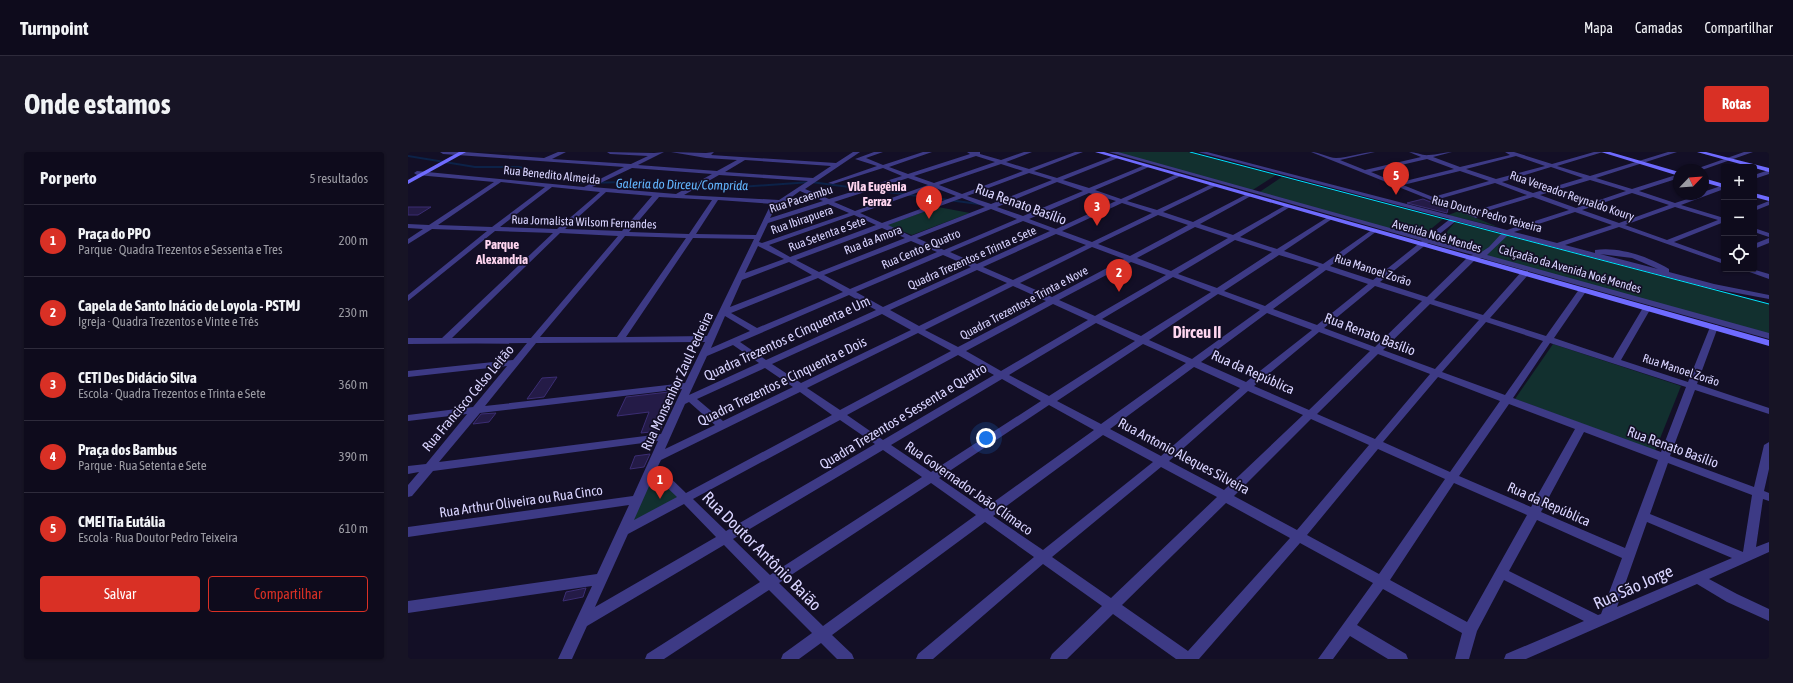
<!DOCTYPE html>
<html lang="pt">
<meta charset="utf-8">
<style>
:root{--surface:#0e0b1c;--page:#171425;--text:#f1f3f6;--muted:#9b9ba3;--line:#2e2b3b;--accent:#d93025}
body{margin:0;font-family:"Asap Condensed",sans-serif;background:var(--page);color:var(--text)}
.controls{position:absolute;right:12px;top:12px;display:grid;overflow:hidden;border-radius:4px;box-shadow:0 1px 3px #0004}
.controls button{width:36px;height:36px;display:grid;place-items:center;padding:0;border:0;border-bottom:1px solid var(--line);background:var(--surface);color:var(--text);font:20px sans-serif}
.compass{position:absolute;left:1265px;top:12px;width:36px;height:36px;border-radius:50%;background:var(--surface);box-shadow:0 1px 3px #0004;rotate:65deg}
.you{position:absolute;left:578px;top:286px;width:14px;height:14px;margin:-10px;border:3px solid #fff;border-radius:50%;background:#1a73e8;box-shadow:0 0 0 6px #1a73e833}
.badge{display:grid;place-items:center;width:26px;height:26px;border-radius:50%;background:var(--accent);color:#fff;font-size:13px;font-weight:700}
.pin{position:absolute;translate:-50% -33px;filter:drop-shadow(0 1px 2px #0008)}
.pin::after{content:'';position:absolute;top:21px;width:14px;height:12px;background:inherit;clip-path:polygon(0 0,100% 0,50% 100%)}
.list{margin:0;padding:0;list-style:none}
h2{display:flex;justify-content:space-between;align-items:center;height:52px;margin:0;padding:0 16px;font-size:17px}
h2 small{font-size:13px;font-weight:400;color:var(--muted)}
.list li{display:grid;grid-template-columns:26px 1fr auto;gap:12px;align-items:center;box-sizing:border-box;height:72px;padding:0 16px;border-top:1px solid var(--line)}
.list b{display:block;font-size:15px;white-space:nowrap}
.list p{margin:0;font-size:13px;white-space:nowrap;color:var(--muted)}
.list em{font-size:13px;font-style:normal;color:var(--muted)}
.actions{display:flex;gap:8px;padding:12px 16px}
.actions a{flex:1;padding:9px 0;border:1px solid var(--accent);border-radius:4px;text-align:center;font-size:14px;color:var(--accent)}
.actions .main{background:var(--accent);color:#fff}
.icon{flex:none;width:22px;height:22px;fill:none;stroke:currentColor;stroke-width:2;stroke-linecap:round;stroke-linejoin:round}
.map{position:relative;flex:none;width:1361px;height:507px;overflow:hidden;border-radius:4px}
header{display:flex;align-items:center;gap:24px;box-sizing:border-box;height:56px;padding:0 20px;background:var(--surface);border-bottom:1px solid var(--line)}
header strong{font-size:19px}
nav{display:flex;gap:22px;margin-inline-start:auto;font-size:14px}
.intro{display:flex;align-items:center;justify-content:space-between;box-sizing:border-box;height:96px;padding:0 24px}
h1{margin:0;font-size:28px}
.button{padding:10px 18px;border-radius:4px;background:var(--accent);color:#fff;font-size:14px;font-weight:700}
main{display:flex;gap:24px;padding:0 24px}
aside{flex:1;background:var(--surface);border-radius:4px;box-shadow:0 1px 3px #0004}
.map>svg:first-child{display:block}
</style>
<header>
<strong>Turnpoint</strong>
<nav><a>Mapa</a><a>Camadas</a><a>Compartilhar</a></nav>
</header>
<div class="intro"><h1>Onde estamos</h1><a class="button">Rotas</a></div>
<main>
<aside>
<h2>Por perto<small>5 resultados</small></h2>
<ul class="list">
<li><span class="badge">1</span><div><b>Praça do PPO</b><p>Parque · Quadra Trezentos e Sessenta e Tres</p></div><em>200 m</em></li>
<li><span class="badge">2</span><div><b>Capela de Santo Inácio de Loyola - PSTMJ</b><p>Igreja · Quadra Trezentos e Vinte e Três</p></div><em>230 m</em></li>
<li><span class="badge">3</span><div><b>CETI Des Didácio Silva</b><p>Escola · Quadra Trezentos e Trinta e Sete</p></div><em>360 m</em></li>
<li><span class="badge">4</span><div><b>Praça dos Bambus</b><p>Parque · Rua Setenta e Sete</p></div><em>390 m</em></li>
<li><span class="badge">5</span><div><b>CMEI Tia Eutália</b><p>Escola · Rua Doutor Pedro Teixeira</p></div><em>610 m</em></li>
</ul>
<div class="actions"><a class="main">Salvar</a><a>Compartilhar</a></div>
</aside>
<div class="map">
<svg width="1361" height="507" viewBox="0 0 1361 507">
<rect width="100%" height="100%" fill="#130f26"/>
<path fill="#12302f" d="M706 0H780L868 23 843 39Z
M874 25 1035 67 1012 86 850 41Z
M530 55 562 61 504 83 478 73Z
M1051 59 1090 75 1040 63Z
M1047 70 1361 152V182L1039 93 1038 81Z
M1145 192 1273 234 1247 299 1107 247Z
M245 315 277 345 216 379Z"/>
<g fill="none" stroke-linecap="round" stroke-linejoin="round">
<path stroke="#0c2248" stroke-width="2" d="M0 4 67 15H111L174 31 219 30 318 36 403 30 571 52"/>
</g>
<path fill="#241b47" stroke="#3b2d73" d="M1015 47 1040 57 1039 61 999 51Z
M0 55H23L10 63H0Z
M149 225 136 245 119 247 134 226Z
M269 239 262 258H259L252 279 233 281 241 260 209 264 218 245Z
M88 261 81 270 65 272 73 262Z
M242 302 236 315 222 317 227 304Z
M178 436 175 445 155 449 158 440Z"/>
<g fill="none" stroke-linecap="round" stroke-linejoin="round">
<path fill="#3d3a85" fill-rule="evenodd" d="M32 0H57L136 6 150 0H158L144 7 223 12 240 4 202 2 199 0 246 1 256 0 230 13 309 19 329 8 298 6 263 0 298 1 306 0 303 3 428 11 445 0H452L397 37 421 47 494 24 475 16 425 32 420 31 469 14 447 7 466 0H475L458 6 475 13 515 0H524L481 15 500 22 562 2 559 0H572V2L593 8 616 0H624L598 10 621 17 667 0H675L626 19 649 26 708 3 711 5 710 6 655 28 681 36 737 13H741V15L687 38 713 47 769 22H773V24L719 49 749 58 804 32H808V34L755 60 785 70 839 42H843V44L792 72 825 83 878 53H882V55L832 85 869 97 920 65H924V67L876 99 915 112 965 77H969V79L922 114 965 128 1014 89 701 0H710L1018 86 1042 67 790 0H799L1099 78 1161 58 1125 45 1069 62 1071 64 1068 66 903 0C912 0 920 6 928 6 941 6 953 0 967 0L932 8 957 18 1013 5 1001 0C1008 0 1015 4 1021 3 1029 3 1036 0 1044 0L1025 5 1052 15 1102 3 1097 0H1106L1144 12 1186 0H1195L1149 14 1182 24 1260 0H1269L1188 26 1224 37 1271 22V26L1231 39 1267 51 1295 42V40L1316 33V37L1273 53 1316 66V70L1266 90 1316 108V112L1211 75 1157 93 1187 101V98C1211 94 1241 105 1261 117V120L1306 132 1361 143V147L1302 136 1100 83 1079 103 1361 181V187L1073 106 1067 108 1026 148 1075 163 1114 119H1120V123L1082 166 1138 184 1172 136H1178L1179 138 1146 186 1205 206 1236 154H1242L1243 156 1213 208 1280 230 1302 175 1303 173H1309L1310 175 1289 232 1361 256V262L1287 238 1262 304 1346 335 1356 293 1361 290V317L1356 339 1361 341V349L1355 347 1348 395 1361 390V400L1301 427 1329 442 1361 457V469L1319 450 1289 432 1118 507H1096L1098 502 1176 469 1096 428 1069 479 1061 507H1047L1054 481 975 437 949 473 998 502 1000 507H980L942 484 925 507H910L965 431 892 391 791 507H768L705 462 659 507H642L644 502 694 454 635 412 525 507H508L510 502 626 405 577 370 424 483 444 502 446 507H429L413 491 391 507H373L375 502 404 481 361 438 256 507H237L239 502 352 430 316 393 179 474 164 507H150L184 434 0 461V449L189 422 221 353 0 385V375L225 344 250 289 25 319 4 344 0 345V333L11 320 0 322V314L18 312 59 262 0 269V263L65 255 99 214 0 225V219L105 208 119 191 0 192V186H34L145 81 87 79 0 149V143L79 79 24 77 0 92V87L15 77 0 76V72L21 73 86 30 9 23 6 21 9 19 176 35 216 15 35 2ZM568 4 587 10 526 31 506 24ZM1108 4 1137 14 1088 27 1058 17ZM1019 7 1046 17 989 31 963 20ZM337 8 423 14 405 26 317 20ZM593 12 615 19 554 42 531 33ZM1143 15 1175 26 1125 41 1094 30ZM224 16 304 22 268 42 184 35ZM1052 19 1081 29 1025 45 995 33ZM621 21 644 28 583 52 559 44ZM311 23 400 29 371 48 276 43ZM500 26 520 33 447 59 426 50ZM1182 28 1218 39 1168 56 1132 43ZM93 30 137 35 84 75 30 73ZM649 30 675 39 615 64 589 55ZM1087 31 1119 43 1063 60 1031 47ZM144 35 192 40 149 77 92 75ZM525 35 548 44 474 71 452 61ZM392 39 415 49 362 66 367 57ZM198 40 244 44 214 79 157 77ZM681 41 708 49 648 77 621 67ZM1224 41 1261 53 1211 71 1174 58ZM251 45 304 48 281 82 221 80ZM554 46 577 55 503 84 480 73ZM310 48 366 52 361 56 348 83 288 82ZM714 51 744 61 684 90 654 79ZM420 52 441 61 354 91 351 90 360 71ZM1267 55 1310 68 1259 88 1217 73ZM583 57 609 67 536 98 509 86ZM1167 60 1204 73 1149 91 1106 80ZM446 63 468 73 382 105 361 93ZM750 63 780 73 722 104 690 92ZM615 69 642 79 569 112 542 100ZM1048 69 1094 81 1081 95 1072 101 1024 88ZM787 75 820 86 763 119 729 106ZM474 76 497 86 411 120 388 108ZM152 81 210 84 123 186H44ZM648 82 678 93 605 128 575 115ZM217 84 278 86 209 185H132ZM285 86 346 87 299 184 218 185ZM827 88 864 100 809 136 770 122ZM503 89 529 100 442 137 416 123ZM1020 91 1065 103 1061 104 1019 145 972 130ZM350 94 376 107 337 121ZM684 95 716 107 644 145 612 131ZM1192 102 1224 106 1250 117ZM535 103 563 115 475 155 448 140ZM871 103 911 115 857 154 816 139ZM381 110 404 123 322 155 334 128ZM723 110 758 123 687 164 651 148ZM569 118 599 131 511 174 482 158ZM918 118 960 132 909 173 865 157ZM765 125 803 140 733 184 694 167ZM410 126 435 140 349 176 323 161ZM605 134 638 149 550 195 517 178ZM967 134 1014 149 967 195 916 176ZM810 142 852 158 784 207 741 188ZM441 143 468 158 358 208 332 190ZM645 152 680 168 593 219 558 199ZM1022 152 1071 168 1027 217 975 198ZM859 161 904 178 838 230 793 210ZM474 162 503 178 393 231 364 212ZM317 164 342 179 303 196ZM1078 170 1135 189 1097 243 1034 220ZM688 171 727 189 641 244 601 223ZM911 180 962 199 901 258 846 234ZM510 181 543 199 432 258 399 236ZM297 190 277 231 77 254 128 191ZM1142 191 1278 235 1253 300 1105 246ZM735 192 778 211 693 272 649 249ZM325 193 351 211 281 243 299 204ZM970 202 1022 222 967 287 909 262ZM550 203 586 223 475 288 439 263ZM786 215 832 236 753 304 702 277ZM357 216 385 235 315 269 289 247ZM1030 225 1092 249 1042 320 975 290ZM594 227 633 249 523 320 483 293ZM274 237 253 282 31 310 72 261ZM840 239 895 263 816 338 761 309ZM392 240 424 263 278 341 250 314 253 308ZM281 250 307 273 257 297 277 252ZM1101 252 1167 277 1123 355 1051 324ZM641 253 686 278 576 357 531 326ZM903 267 961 293 889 378 826 344ZM432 268 467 292 318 379 285 347ZM1176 280 1250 308 1217 396 1133 360ZM695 283 745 310 635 398 585 364ZM970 297 1037 327 971 422 899 383ZM475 298 514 325 362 423 325 387ZM1260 311 1344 343 1335 400 1242 362ZM753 315 809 345 703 446 644 405ZM246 323 269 345 226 368ZM523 331 568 363 415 474 371 431ZM1046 331 1119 363 1059 470 982 428ZM818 351 882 386 780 499 714 453ZM276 352 308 385 187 455 220 382ZM1129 368 1214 406 1193 462 1190 463 1101 419ZM1239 370 1324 406 1209 455Z
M1336 0H1345L1294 18H1285Z
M1361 18V22L1346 27V23Z
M1361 49V53L1346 59V55Z
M1346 76 1361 81V85L1346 80Z
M1361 86V91L1346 97V92Z
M1333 117H1344L1361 122V127Z"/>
<path fill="#6f6bff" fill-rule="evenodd" d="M51 0H58L0 32V28Z
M687 0H696L1361 188V194Z
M1193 0H1202L1271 20V24Z
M1289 0H1298L1361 16V20Z
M1295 26 1316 32V36L1295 30Z
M1346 41 1361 45V49L1346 45Z"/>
<path stroke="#00e5ff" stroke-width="1" d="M782 0 1361 152"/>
</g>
<g text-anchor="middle" stroke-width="3.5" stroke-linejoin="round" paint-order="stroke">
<g font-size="12" fill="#d9d4ff" stroke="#130f26">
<text transform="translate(144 23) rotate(6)" y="4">Rua Benedito Almeida</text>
<text transform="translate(1164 44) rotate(19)" y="4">Rua Vereador Reynaldo Koury</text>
<text transform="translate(393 47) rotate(-18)" y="4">Rua Pacaembu</text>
<text transform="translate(1079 62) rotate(15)" y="4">Rua Doutor Pedro Teixeira</text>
<text transform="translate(394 68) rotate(-19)" y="4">Rua Ibirapuera</text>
<text transform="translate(176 70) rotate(2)" y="4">Rua Jornalista Wilsom Fernandes</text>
<text transform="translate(419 82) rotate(-20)" y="4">Rua Setenta e Sete</text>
<text transform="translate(1029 84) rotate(16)" y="4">Avenida Noé Mendes</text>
<text transform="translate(465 88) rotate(-21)" y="4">Rua da Amora</text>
<text transform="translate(513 97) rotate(-23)" y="4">Rua Cento e Quatro</text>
<text transform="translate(564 106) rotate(-24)" y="4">Quadra Trezentos e Trinta e Sete</text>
<text transform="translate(1162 117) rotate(16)" y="4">Calçadão da Avenida Noé Mendes</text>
<text transform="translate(965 118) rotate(18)" y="4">Rua Manoel Zorão</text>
<text transform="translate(616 151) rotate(-28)" y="4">Quadra Trezentos e Trinta e Nove</text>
<text transform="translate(1273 218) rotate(18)" y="4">Rua Manoel Zorão</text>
</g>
<g font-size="13" font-style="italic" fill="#62b6ff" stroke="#130f26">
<text transform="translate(274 32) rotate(1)" y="5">Galeria do Dirceu/Comprida</text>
</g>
<g font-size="13" font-weight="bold" fill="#ffd6f0" stroke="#130f26">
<text x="469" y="39">Vila Eugênia<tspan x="469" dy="15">Ferraz</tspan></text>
<text x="94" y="97">Parque<tspan x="94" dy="15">Alexandria</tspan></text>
</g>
<g font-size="14" fill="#d9d4ff" stroke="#130f26">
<text transform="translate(613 52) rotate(20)" y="5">Rua Renato Basílio</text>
<text transform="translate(962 182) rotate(21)" y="5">Rua Renato Basílio</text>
<text transform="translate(379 186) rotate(-25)" y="5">Quadra Trezentos e Cinquenta e Um</text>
<text transform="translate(845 220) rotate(24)" y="5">Rua da República</text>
<text transform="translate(269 229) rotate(-65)" y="5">Rua Monsenhor Zaul Pedreira</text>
<text transform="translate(374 229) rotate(-26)" y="5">Quadra Trezentos e Cinquenta e Dois</text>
<text transform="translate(60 246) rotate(-50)" y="5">Rua Francisco Celso Leitão</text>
<text transform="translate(495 264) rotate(-31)" y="5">Quadra Trezentos e Sessenta e Quatro</text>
<text transform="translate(1265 295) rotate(20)" y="5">Rua Renato Basílio</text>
<text transform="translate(776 304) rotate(28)" y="5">Rua Antonio Aleques Silveira</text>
<text transform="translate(561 336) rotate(35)" y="5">Rua Governador João Clímaco</text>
<text transform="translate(113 349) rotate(-8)" y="5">Rua Arthur Oliveira ou Rua Cinco</text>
<text transform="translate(1141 352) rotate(24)" y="5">Rua da República</text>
</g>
<g font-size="16" font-weight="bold" fill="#ffd6f0" stroke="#130f26">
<text x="789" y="186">Dirceu II</text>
</g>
<g font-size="17" fill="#d9d4ff" stroke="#130f26">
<text transform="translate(354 399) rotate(45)" y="6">Rua Doutor Antônio Baião</text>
<text transform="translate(1225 435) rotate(-24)" y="6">Rua São Jorge</text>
</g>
</g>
</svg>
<div class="controls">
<button>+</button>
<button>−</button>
<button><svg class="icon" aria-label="locate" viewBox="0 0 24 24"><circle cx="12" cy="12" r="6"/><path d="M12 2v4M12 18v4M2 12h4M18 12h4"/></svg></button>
</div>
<svg class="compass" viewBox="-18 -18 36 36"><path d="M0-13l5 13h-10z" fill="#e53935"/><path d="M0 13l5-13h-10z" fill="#9b9ba3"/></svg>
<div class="you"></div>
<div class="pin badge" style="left:252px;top:347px">1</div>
<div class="pin badge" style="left:711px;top:140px">2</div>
<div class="pin badge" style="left:689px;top:74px">3</div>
<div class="pin badge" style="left:521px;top:67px">4</div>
<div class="pin badge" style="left:988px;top:43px">5</div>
</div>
</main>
